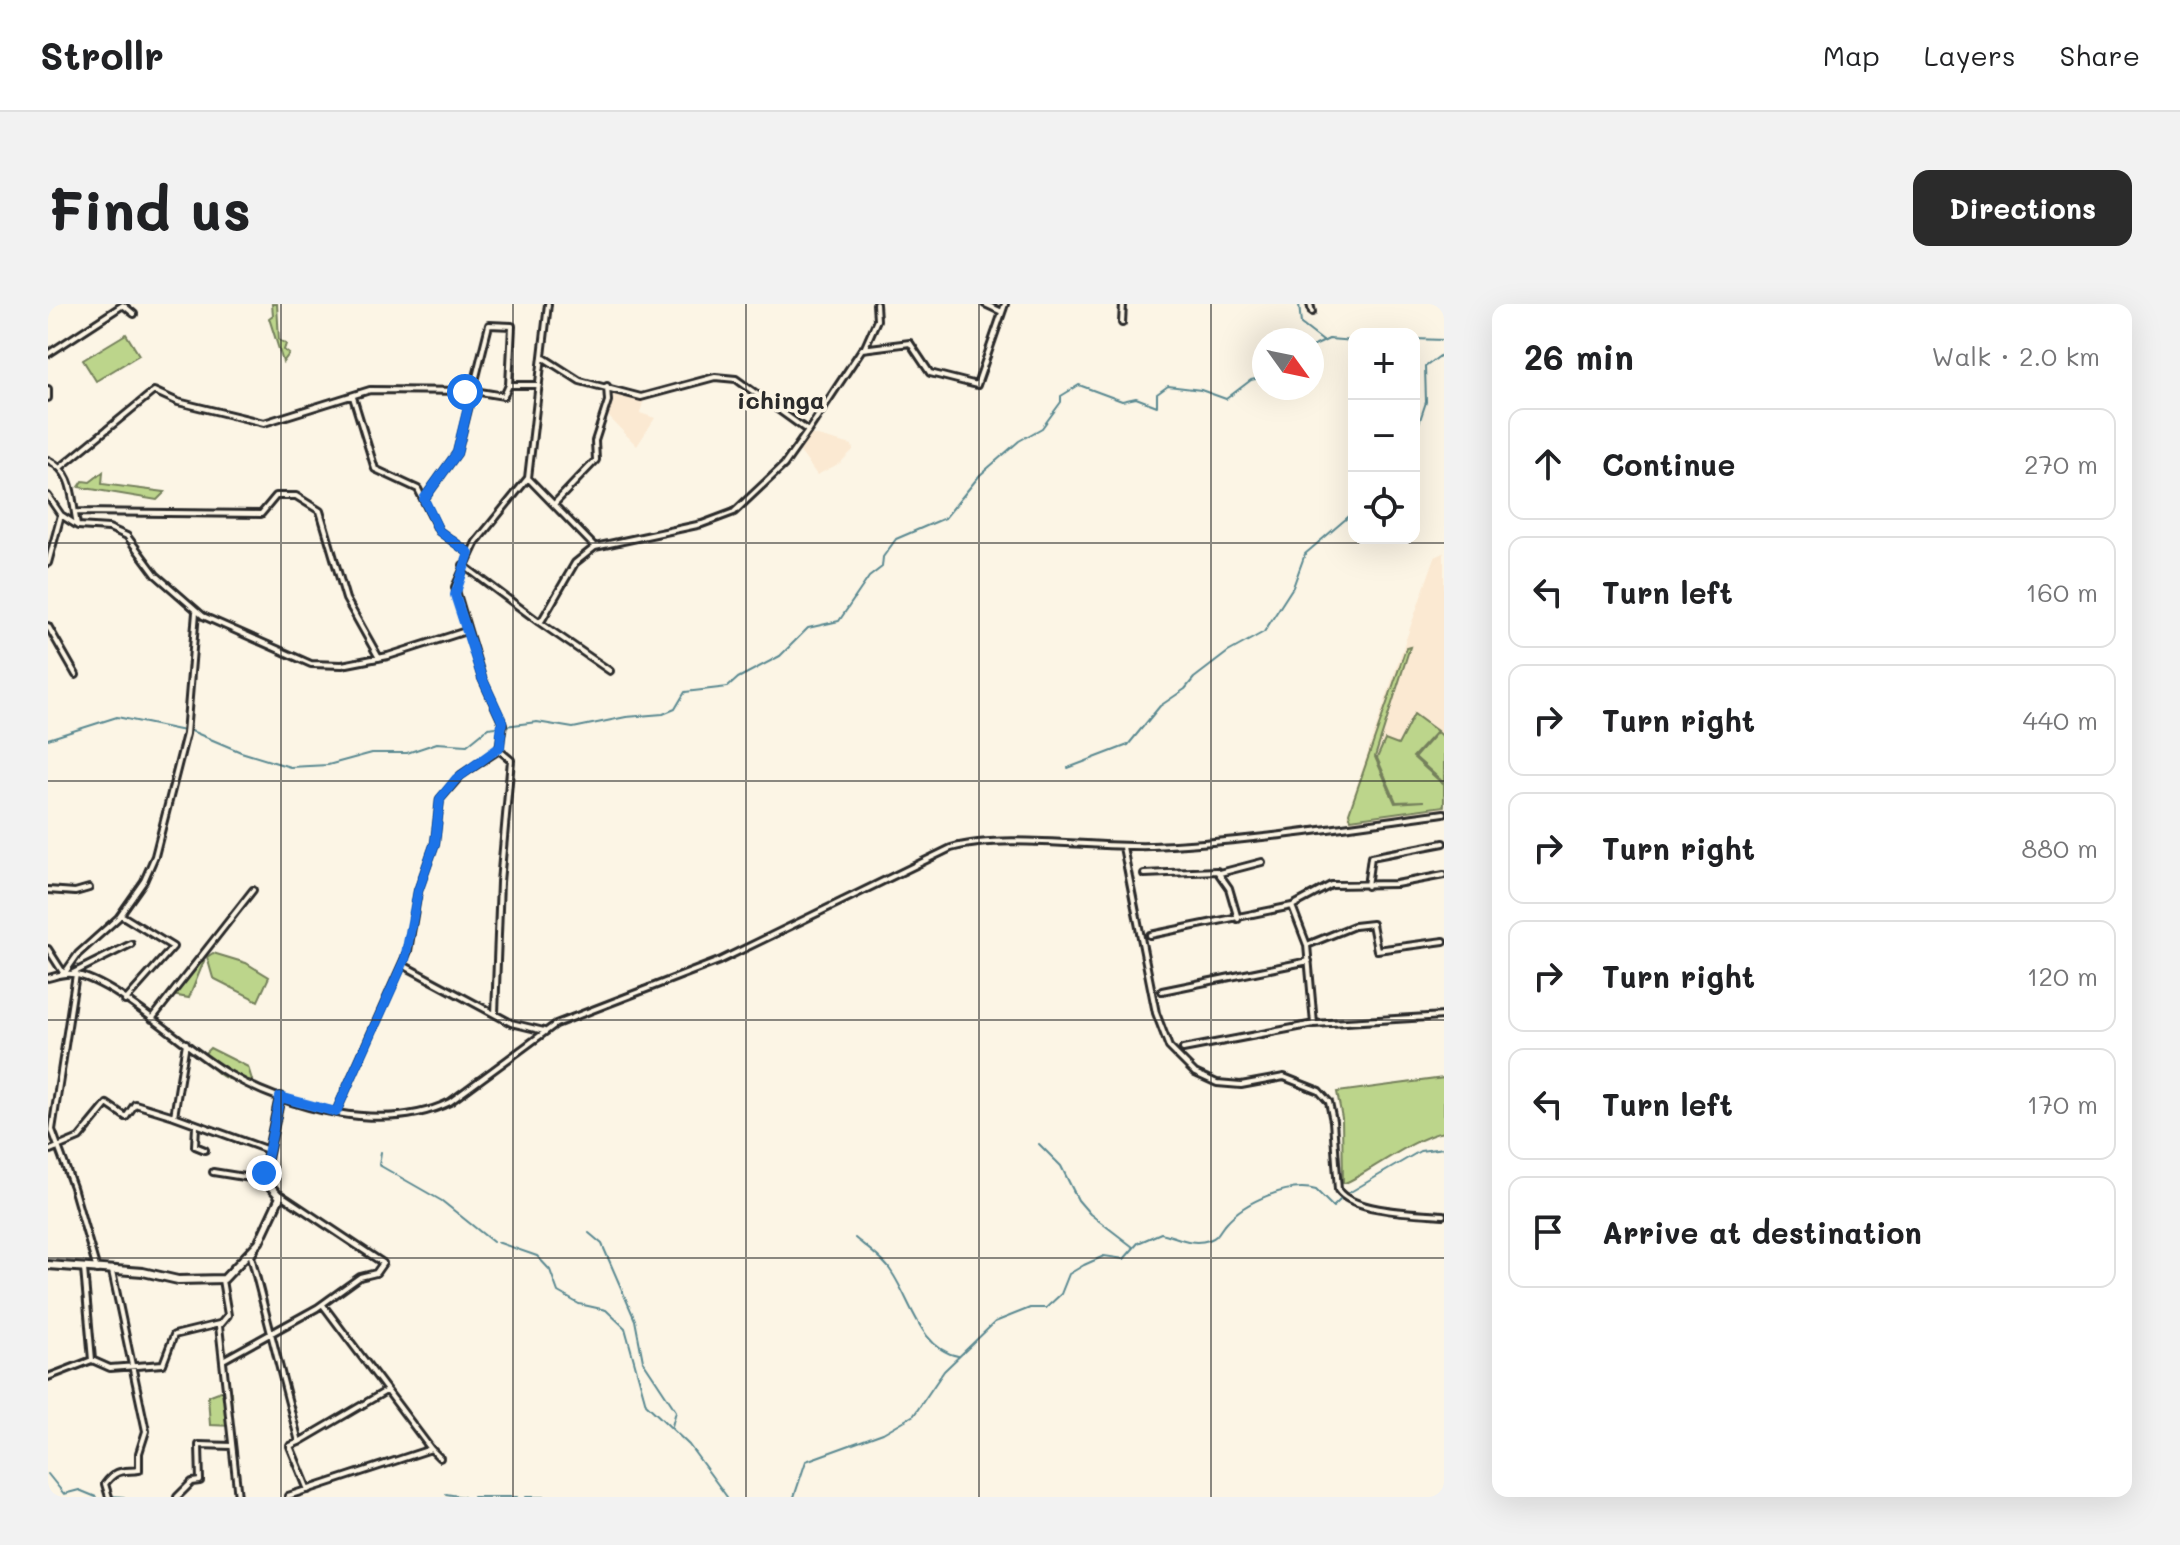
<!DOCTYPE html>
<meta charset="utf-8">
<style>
:root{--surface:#fff;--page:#f2f2f2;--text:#202124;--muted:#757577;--line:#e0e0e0;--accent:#2b2b2b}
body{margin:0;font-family:Mali,sans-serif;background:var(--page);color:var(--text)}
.controls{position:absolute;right:24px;top:24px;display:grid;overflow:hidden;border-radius:16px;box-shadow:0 8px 32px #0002}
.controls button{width:72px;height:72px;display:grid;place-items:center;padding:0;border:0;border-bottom:2px solid var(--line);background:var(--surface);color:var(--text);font:40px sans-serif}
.compass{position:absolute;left:1204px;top:24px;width:72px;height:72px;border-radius:50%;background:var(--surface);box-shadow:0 8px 32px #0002;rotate:123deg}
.stop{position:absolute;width:24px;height:24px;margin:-18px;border:6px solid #1a73e8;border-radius:50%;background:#fff}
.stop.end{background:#1a73e8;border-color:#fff;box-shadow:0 2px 8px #0008}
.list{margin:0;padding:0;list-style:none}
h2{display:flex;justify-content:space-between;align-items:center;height:104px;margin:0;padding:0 32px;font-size:34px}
h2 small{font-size:26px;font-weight:400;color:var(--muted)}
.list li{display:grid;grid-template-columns:52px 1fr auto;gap:24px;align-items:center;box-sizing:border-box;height:112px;margin:0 16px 16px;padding:0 16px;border:2px solid var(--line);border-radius:16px}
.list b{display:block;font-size:30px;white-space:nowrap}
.list em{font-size:26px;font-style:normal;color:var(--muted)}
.icon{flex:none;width:44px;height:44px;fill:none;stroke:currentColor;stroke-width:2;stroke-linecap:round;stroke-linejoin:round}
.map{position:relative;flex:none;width:1396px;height:1193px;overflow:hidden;border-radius:16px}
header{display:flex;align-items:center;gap:48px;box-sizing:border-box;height:112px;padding:0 40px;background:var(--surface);border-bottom:2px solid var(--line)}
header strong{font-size:38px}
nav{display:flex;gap:44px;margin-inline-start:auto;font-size:28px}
.intro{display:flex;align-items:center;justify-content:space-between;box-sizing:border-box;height:192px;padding:0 48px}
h1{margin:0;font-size:56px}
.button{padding:20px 36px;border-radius:16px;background:var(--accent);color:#fff;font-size:28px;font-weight:700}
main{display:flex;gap:48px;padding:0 48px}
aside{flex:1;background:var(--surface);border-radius:16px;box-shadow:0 8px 32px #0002}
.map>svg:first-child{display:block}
</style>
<header>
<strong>Strollr</strong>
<nav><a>Map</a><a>Layers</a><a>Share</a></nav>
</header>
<div class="intro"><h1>Find us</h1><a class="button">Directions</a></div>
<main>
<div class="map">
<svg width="1396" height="1193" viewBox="0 0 1396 1193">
<rect width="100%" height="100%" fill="#fcf5e5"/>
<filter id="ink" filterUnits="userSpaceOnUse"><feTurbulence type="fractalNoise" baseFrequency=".0125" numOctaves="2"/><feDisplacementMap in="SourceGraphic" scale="16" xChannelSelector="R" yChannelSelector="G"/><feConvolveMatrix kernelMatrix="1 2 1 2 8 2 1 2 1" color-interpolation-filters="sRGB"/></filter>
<g filter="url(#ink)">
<path fill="#fbe9d2" d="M564 85 596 95 592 109 607 114 589 142 558 110Z
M762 130 804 141 805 146 792 159 769 171 750 145Z
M1396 249V504L1302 517 1299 511 1350 358 1387 253Z"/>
<path fill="#bcd58b" stroke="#74805b" stroke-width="2" d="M224 0H229L231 36 238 40 236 46 241 50 235 58 221 14 225 11Z
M78 30 91 51 48 77 35 56Z
M55 168 54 180 117 188 109 196 31 183 35 177 42 178Z
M1362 343 1327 453 1347 499 1376 497 1348 498 1329 454 1337 436 1350 441 1366 410 1389 427 1365 453 1396 481V502L1303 515 1301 509 1358 344Z
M1389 428 1396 434V479L1367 453Z
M165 649 198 659 221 673 210 697 165 674 159 653Z
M152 657H156L141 694 124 691Z
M162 744 200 763 204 776C176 779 171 772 154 752Z
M1396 774V828C1366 832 1303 881 1295 879L1294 814 1289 788Z
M173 1087 183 1088 185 1122 162 1121 160 1092Z"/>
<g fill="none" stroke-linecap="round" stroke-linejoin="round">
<path stroke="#5a8991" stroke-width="2" d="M1251 0 1253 20 1275 37
M1366 35 1396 36
M1264 43 1281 35 1306 37
M1366 134 1378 98 1377 63 1396 49
M141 426 193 448 242 463 280 461 324 449H359L389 439 419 441 440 424 489 418 525 424 578 413 615 410 627 405 637 388 680 383 690 374 732 352 760 324 791 317 821 273 834 263 835 253 848 235 897 214 932 171 971 137 994 124 1013 98V92L1031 81 1074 97 1088 94 1109 102V90L1120 82 1153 86 1178 95 1203 76 1216 73
M0 435 69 413 136 427
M1020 464 1080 441 1112 402 1137 385 1146 374 1180 348 1216 328 1245 283 1257 250 1306 208
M991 840 1013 862 1030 896 1042 910 1085 943
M333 848 331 861 394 897 445 938
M1299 890 1372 847 1396 844
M541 929 554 940 587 1016 595 1057 628 1107 624 1122
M807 934C818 943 831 952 840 963 863 993 870 1044 910 1052
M449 938 489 952 502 966 510 988 531 1000 558 1006 577 1024 598 1100 641 1141 679 1193
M0 1170 16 1190 31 1186 48 1193
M398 1190 416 1193
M61 1192 76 1193
M425 1193H469
M478 1193H502
M746 1193 758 1157 835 1129 866 1111 896 1067 947 1018 982 1004H998L1013 990 1021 970 1036 961 1056 952 1076 955 1090 939 1113 929C1130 933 1143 942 1161 936 1171 933 1171 926 1178 919 1196 898 1241 878 1268 886L1285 903 1292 896"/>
<defs>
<path id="minor" d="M937 0 954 8
M1262 0 1264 8
M1074 19 1075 0
M817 43 829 16 828 0
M0 50 75 1 86 10
M496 54 532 77 593 93 667 73 688 75 760 127 814 45 862 39 882 69 929 81 957 0
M0 85V94
M305 93 327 165 370 185 391 227 421 249
M0 156C27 169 23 195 29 220
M13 163 106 87 130 98 216 119 322 86 426 87 456 92 461 81H491
M480 174 547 243
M0 192 13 211 30 222 61 224 79 232 108 271 155 312 263 360 294 361 340 352 418 327
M376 195 409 149 441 21 464 22 461 81
M507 199 548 156 547 137 560 97 559 82
M28 208 213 210 228 192H248L272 207 298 295 331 354
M0 259 13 211
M415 261 491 318 494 316 527 259 547 243 654 220 686 208 736 161 760 127
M491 318 562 367
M0 322 28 371
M1075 543 1108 709 1121 743 1147 769 1169 779 1193 781 1236 773 1271 787 1281 798 1285 817 1290 886C1304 908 1370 909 1396 911
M1172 569 1214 558
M1096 570 1169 567 1181 584 1190 615
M1319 582 1323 553 1396 539
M0 586 27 588 41 584
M1244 602 1259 641 1266 720
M73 611 125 643 77 697
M1102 631 1244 602 1283 581 1348 580 1396 571
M1259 641 1306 622 1324 620 1329 646 1396 637
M0 645 16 670 30 650 70 614 96 577 107 552 138 430 148 308
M355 661 463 719 496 727
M25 669 83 640
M28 670 4 826 25 883 49 966
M0 674C8 672 16 669 24 670 66 675 139 746 179 769 239 805 337 830 402 798L508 720 671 657 903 544C958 529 1045 544 1104 542 1202 538 1299 522 1396 509
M1114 687 1261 657
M447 710 452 578 463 456 451 446
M104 715 205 586
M138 739 126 812 220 846
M1135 745 1266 720 1396 712
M288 808 360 647 370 587 387 539 392 495 413 471 451 446 455 420 434 374 407 283 428 238 480 174 500 0
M148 822 147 842 157 846
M0 847 31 834 59 800 78 813 87 800 126 812
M165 868 215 876
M207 946 203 952 251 1138 242 1142 260 1186
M174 976 180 1011 171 1022 190 1193
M275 1001 383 1145
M44 1056 62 1064 115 1060 126 1031 171 1020
M175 1056 269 1004 312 973 328 969 335 959 233 891
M0 1073 44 1056 36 965
M251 1138 338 1087
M240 1192 383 1145 392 1154
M61 1193 57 1180C69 1164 75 1168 91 1166V1149L98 1127 64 967
M129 1193 144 1178 152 1177 151 1141 184 1142"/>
<path id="tertiary" d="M0 961 95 968 130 976 176 975 211 938 232 893 215 874 232 793"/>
</defs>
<use href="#minor" stroke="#2b2b2b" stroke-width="10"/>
<use href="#tertiary" stroke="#2b2b2b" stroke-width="12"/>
<use href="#minor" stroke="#fcf5e5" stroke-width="4"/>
<use href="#tertiary" stroke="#fcf5e5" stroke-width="6"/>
</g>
</g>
<g fill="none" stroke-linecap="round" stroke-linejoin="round" filter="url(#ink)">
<path stroke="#1a73e8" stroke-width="10" d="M216 869 232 793 288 808 357 655 370 587 387 539 392 495 408 475 452 443 454 417 434 374 407 291 421 249 391 227 376 195 409 149 424 87 417 88"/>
</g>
<path fill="none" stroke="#2b2b2b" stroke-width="2" stroke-opacity="0.55" d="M233 0V1193M465 0V1193M698 0V1193M931 0V1193M1163 0V1193M0 239H1396M0 477H1396M0 716H1396M0 954H1396"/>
<g text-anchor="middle" stroke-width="7" stroke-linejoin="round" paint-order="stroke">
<g font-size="24" font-weight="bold" fill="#2b2b2b" stroke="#fcf5e5">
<text x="733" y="105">ichinga</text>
</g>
</g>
</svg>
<div class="controls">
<button>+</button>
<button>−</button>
<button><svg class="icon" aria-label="locate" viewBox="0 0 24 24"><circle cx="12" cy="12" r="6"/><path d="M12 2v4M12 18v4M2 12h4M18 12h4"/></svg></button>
</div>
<svg class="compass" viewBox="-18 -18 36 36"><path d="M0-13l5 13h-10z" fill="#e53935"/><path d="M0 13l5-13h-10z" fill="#757577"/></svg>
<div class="stop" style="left:417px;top:88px"></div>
<div class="stop end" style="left:216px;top:869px"></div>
</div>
<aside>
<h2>26 min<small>Walk · 2.0 km</small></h2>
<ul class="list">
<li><svg class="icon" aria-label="ahead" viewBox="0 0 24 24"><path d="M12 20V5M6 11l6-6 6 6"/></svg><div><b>Continue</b></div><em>270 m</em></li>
<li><svg class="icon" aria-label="left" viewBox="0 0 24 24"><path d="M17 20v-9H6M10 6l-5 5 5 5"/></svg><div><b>Turn left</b></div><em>160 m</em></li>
<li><svg class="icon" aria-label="right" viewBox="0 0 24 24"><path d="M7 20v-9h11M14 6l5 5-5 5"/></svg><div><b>Turn right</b></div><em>440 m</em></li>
<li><svg class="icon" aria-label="right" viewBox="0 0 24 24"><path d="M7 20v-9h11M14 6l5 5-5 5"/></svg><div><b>Turn right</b></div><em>880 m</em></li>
<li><svg class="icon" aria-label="right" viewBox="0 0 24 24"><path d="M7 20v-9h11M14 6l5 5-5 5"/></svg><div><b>Turn right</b></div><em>120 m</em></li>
<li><svg class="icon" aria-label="left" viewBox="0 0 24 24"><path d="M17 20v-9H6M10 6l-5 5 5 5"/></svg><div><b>Turn left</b></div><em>170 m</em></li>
<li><svg class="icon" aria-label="arrive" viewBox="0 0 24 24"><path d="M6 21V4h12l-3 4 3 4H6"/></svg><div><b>Arrive at destination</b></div></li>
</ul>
</aside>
</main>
